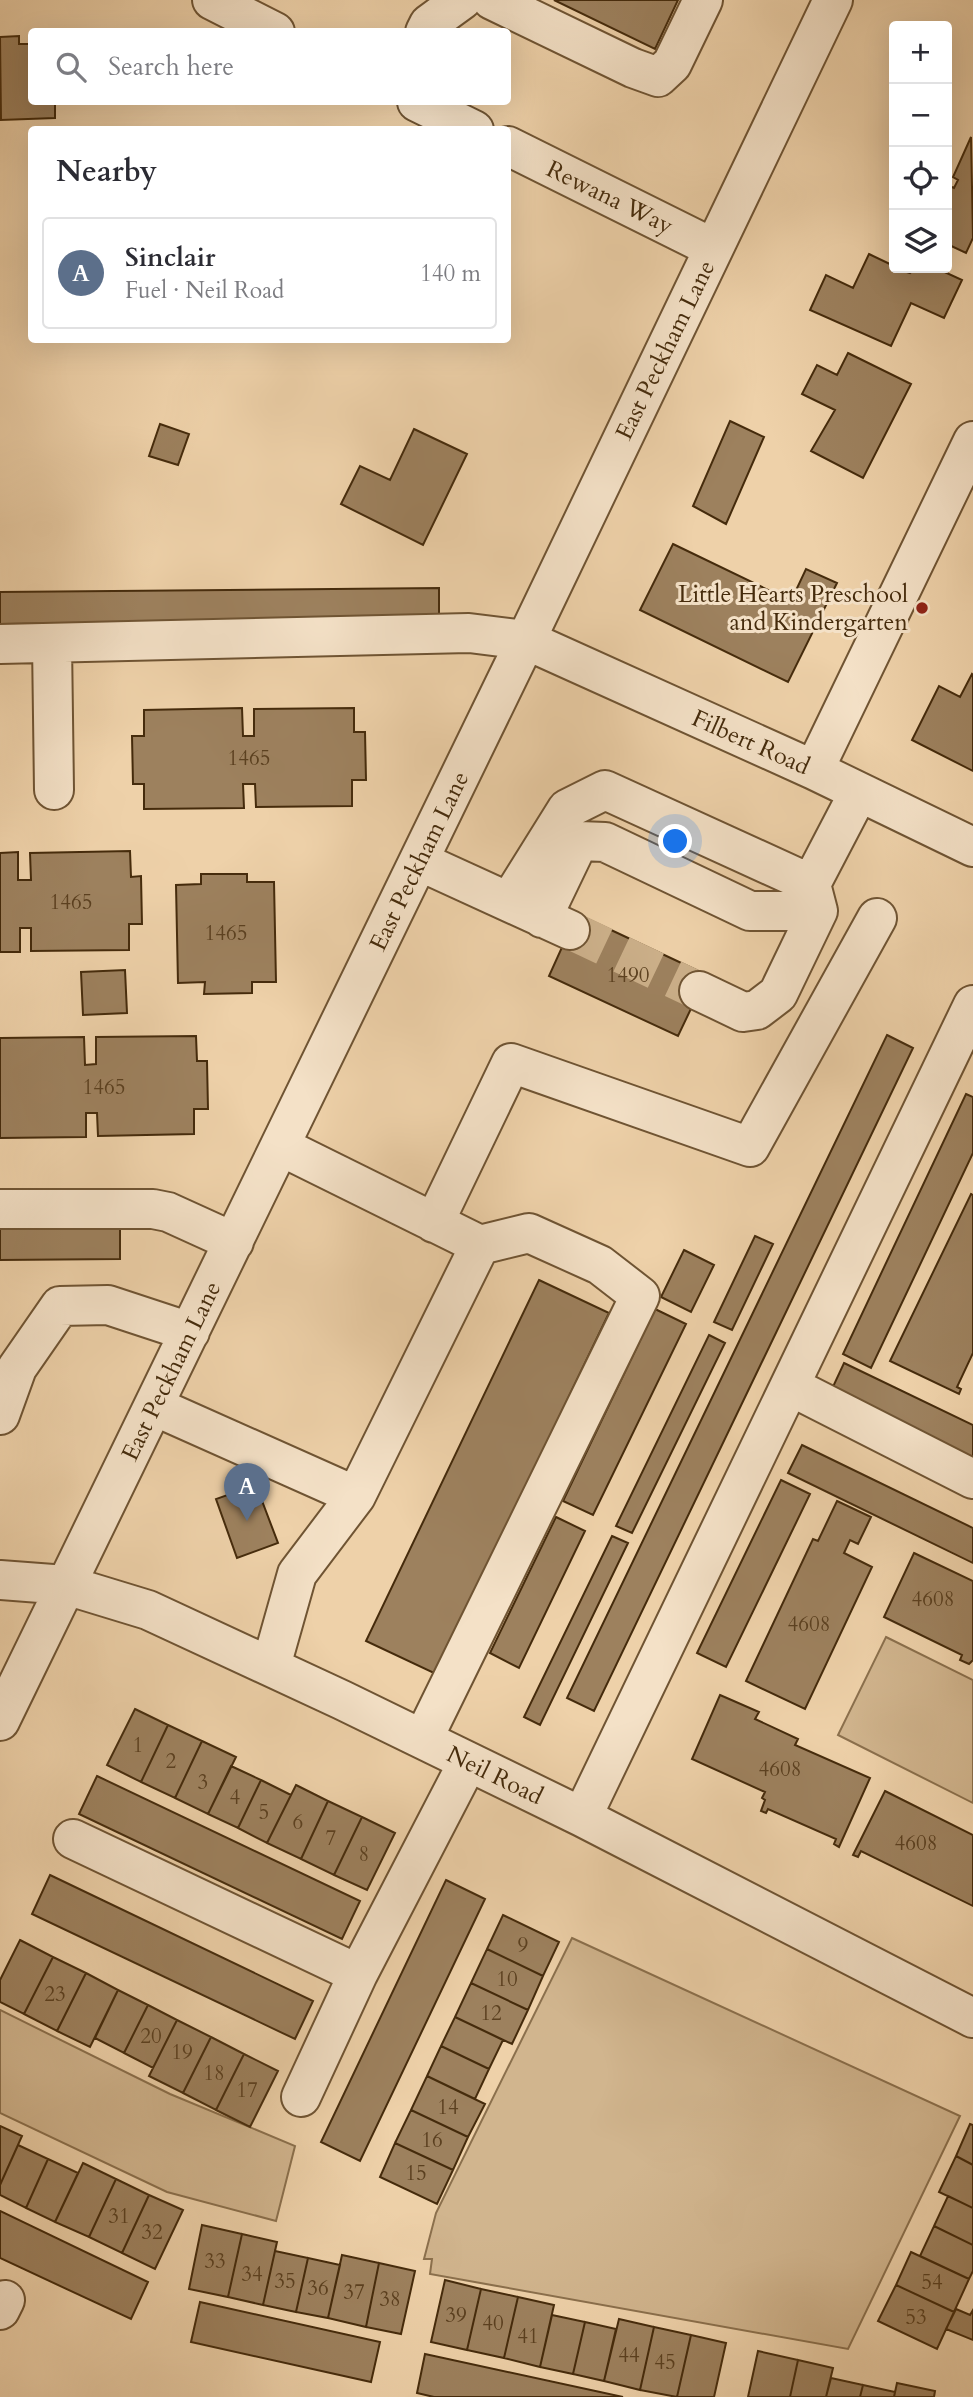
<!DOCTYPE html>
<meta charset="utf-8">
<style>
:root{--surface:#fff;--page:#f2f2f3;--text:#2b2b33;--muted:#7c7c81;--line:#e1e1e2;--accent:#8f2418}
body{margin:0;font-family:Cardo,serif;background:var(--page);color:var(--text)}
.controls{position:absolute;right:21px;top:21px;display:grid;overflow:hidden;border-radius:7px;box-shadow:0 7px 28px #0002}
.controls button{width:63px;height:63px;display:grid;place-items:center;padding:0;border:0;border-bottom:2px solid var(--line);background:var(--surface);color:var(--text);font:35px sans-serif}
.you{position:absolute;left:676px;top:842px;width:24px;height:24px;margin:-18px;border:5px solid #fff;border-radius:50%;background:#1a73e8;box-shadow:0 0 0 10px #1a73e833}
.badge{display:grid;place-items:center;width:46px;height:46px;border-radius:50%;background:var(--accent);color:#fff;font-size:23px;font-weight:700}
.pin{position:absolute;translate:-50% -58px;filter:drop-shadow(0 2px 4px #0008)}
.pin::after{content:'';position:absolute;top:37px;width:24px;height:21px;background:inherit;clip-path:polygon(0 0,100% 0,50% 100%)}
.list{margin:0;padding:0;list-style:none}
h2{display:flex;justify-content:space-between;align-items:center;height:91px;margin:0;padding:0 28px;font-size:30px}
h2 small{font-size:23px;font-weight:400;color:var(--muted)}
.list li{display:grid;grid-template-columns:46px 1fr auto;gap:21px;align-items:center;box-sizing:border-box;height:112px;margin:0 14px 14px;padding:0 14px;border:2px solid var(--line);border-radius:7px}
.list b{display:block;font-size:26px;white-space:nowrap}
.list p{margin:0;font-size:23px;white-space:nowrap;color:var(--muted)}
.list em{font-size:23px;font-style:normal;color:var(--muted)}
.icon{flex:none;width:38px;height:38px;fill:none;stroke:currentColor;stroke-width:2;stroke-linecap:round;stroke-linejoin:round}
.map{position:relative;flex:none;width:973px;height:2397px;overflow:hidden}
.search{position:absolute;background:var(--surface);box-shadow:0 7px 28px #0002;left:28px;top:28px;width:483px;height:77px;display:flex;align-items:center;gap:18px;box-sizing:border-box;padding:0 24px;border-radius:7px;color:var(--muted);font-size:26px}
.panel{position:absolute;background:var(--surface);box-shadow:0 7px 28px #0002;left:28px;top:126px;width:483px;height:217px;border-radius:7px}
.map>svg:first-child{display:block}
</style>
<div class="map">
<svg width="973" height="2397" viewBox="0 0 973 2397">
<rect width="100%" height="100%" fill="#eed1a9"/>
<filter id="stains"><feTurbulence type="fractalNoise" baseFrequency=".00286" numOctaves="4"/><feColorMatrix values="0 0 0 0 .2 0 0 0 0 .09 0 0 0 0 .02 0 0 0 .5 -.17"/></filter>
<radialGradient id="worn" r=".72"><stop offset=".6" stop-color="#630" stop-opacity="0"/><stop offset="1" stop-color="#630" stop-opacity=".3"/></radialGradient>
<path fill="#d1b58e" stroke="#8b704d" stroke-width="2" d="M886 1637 973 1680V1803L838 1735Z
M572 1938 960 2116 848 2349 430 2274 432 2259H424L436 2213Z
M0 2010 170 2094 295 2146 276 2221 167 2192 0 2113Z"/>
<path fill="#9d815e" stroke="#452b0c" stroke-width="2" d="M554 0H678L655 49Z
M19 36V44H32V102H55V118L1 120 0 37Z
M971 137 973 238 966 253 947 244V185L954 188 958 180 953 177Z
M869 254 894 266V268L910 273 915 268H936L962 280 944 318 911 303 891 346 810 310 826 275 853 288Z
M848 353 911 384 863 478 811 451 835 410 802 394 817 365 837 375Z
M730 421 764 437 726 524 693 506Z
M160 424 189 434 178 465 149 456Z
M414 429 467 454 423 545 341 504 360 466 390 480Z
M673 544 791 601 806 569 837 583 788 682 640 610Z
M439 588V620L0 624V592Z
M972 674 973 675V771L912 740 939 686 960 697Z
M242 708 243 736H254V709L354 708V732H365L366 780H352V806L256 807 255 784H243L244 808 144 809V784H133L132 736H144V710Z
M130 851 131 877 141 876 142 924H129V950L31 951V928H20V952H0V853L18 852V880H31L30 853Z
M201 874H247V882H274L276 982H252V993L204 994 205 982 178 983 176 885 201 884Z
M577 914 707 975 678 1036 549 976Z
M125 970 127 1013 83 1015 81 972Z
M887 1035 913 1048 594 1711 567 1698Z
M196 1036 197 1061H207L208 1109H194V1134L98 1136 97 1113H86V1137L0 1138V1038L84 1037 85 1065 96 1064V1037Z
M966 1094 973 1097V1153L871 1368 843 1354Z
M971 1194 973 1195V1353L957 1387 961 1389 959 1394 890 1361Z
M120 1228V1259L0 1260V1229Z
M755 1236 773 1244 732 1330 714 1322Z
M684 1250 714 1265 691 1312 661 1297Z
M539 1280 609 1313 436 1674 366 1641Z
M655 1309 686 1324 593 1515 563 1501Z
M709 1335 725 1343 632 1533 616 1526Z
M844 1363 973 1425V1460L831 1391Z
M802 1445 973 1528V1563L788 1473Z
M781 1480 810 1494 726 1667 697 1653Z
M256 1485 278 1543 237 1558 216 1499Z
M837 1501 871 1517 858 1544 850 1540 844 1553 872 1567 805 1709 746 1681 813 1539 818 1541Z
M556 1517 585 1531 519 1668 490 1653Z
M612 1536 628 1543 540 1725 524 1717Z
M914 1553 973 1581V1660L969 1664 960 1660 962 1655 884 1617Z
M720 1695 759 1712 755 1719 798 1739 795 1745 870 1778 839 1847 834 1844 836 1839 768 1809 766 1813 761 1811 765 1800 762 1798 765 1792 692 1759Z
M135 1709 168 1725 141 1782 107 1765Z
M168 1725 202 1741 175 1798 141 1782Z
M202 1741 236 1757 208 1814 175 1798Z
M231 1766 261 1780 238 1828 208 1814Z
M97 1776 360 1901 342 1939 79 1814Z
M261 1780 291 1795 267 1843 238 1828Z
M296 1785 328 1801 301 1859 267 1843Z
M885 1791 973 1835V1906L861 1851 858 1857 853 1855Z
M328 1801 362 1817 334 1875 301 1859Z
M362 1817 395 1833 367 1890 334 1875Z
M50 1875 313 2001 295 2039 32 1914Z
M446 1880 485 1899 360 2161 321 2142Z
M503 1915 559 1942 543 1976 487 1949Z
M20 1940 53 1957 24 2014 0 2002V1980Z
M487 1949 543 1976 528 2010 471 1983Z
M53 1957 86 1973 57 2031 24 2014Z
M86 1973 118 1990 90 2047 57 2031Z
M471 1983 528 2010 512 2044 455 2017Z
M118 1990 148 2005 124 2053 95 2038Z
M148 2005 177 2020 153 2068 124 2053Z
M455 2017 503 2040 489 2069 441 2046Z
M177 2020 211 2037 183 2093 149 2076Z
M211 2037 244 2054 216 2110 183 2093Z
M441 2046 489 2069 475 2099 427 2076Z
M244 2054 278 2071 250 2127 216 2110Z
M427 2076 485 2104 468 2137 411 2110Z
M411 2110 468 2137 453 2170 395 2143Z
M970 2124 973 2125V2165L956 2156Z
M0 2126 22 2136 0 2185Z
M395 2143 453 2170 437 2204 380 2177Z
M18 2145 48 2159 26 2208 0 2195V2185Z
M956 2156 973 2165V2208L939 2192Z
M48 2159 78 2173 55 2222 26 2208Z
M83 2163 116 2179 89 2237 55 2222Z
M116 2179 149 2195 122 2253 89 2237Z
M149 2195 183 2210 155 2269 122 2253Z
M948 2196 973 2208V2245L934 2226Z
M0 2211 148 2282 131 2319 0 2258Z
M202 2225 242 2234 228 2297 189 2289Z
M934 2226 973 2245V2271L969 2279 920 2256Z
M242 2234 277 2242 263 2305 228 2297Z
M275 2251 308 2258 296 2312 263 2305Z
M911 2252 969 2279 954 2312 896 2285Z
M342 2255 379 2263 366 2327 328 2318Z
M308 2258 340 2265 328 2318 296 2312Z
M379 2263 415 2271 401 2334 366 2327Z
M445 2280 481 2289 467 2350 431 2342Z
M896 2285 954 2312 937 2349 878 2321Z
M481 2289 518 2297 504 2358 467 2350Z
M518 2297 554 2305 540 2367 504 2358Z
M200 2302 380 2342 371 2382 191 2342Z
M956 2309 970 2315 973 2310V2340L946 2329Z
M552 2315 585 2322 573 2374 540 2367Z
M619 2319 654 2327 640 2390 604 2381Z
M585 2322 616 2329 604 2381 573 2374Z
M654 2327 691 2335 677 2397 640 2390Z
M691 2335 726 2343 714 2397H677Z
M758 2351 798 2360 790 2397H748Z
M425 2354 623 2397H434L417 2393Z
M798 2360 833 2368 826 2397H790Z
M831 2378 863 2385 860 2397H826Z
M897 2383 935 2391 934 2397H894Z
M863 2385 895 2392 894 2397H860Z"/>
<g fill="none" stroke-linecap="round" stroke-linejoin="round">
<path stroke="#ccb08a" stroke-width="38" stroke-dasharray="38 19" stroke-linecap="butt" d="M570 930 699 991"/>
<defs>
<path id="minor" d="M212 0 275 32
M492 0 633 68 658 77 672 64 703 0
M425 32 429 24 462 0
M417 102 474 130
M508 146 713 248
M52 643 54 790
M0 644 469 633 526 640 814 770 973 847
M814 770 973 441
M419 861 570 930
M509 902 567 809 605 790 811 884
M542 918 579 841 605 842 750 911H818
M699 991 743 1012 757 1010 778 994 818 911 811 884 859 792
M0 1209H153L168 1212 234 1242
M434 1223 511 1063 750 1147 877 918
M790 1386 973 1479
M154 1406 356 1496
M0 1415 17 1368 60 1306 108 1305 190 1332
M0 1580 66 1585 148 1610 342 1700 582 1817 973 2018
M271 1666 297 1574 356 1496 480 1245 280 1146
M0 1721 526 640 833 0
M423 1739 640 1296 600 1265 529 1233 480 1245
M582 1817 973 1005
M73 1839 358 1974
M301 2097 358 1974 468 1762
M0 2310 5 2300"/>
</defs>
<use href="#minor" stroke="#6f5433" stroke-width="42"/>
<use href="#minor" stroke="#f4e1c7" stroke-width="38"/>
</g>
<circle fill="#8f2418" stroke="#f4e1c7" stroke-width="2.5" cx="922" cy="608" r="7"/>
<g text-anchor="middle" stroke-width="6" stroke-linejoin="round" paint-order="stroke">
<g font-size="21" fill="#5b4020">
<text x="249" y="765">1465</text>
<text x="71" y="909">1465</text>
<text x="226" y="940">1465</text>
<text x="628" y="982">1490</text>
<text x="104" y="1094">1465</text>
<text x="933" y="1606">4608</text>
<text x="809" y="1631">4608</text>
<text x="138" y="1752">1</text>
<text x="171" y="1768">2</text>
<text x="780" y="1776">4608</text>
<text x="203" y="1789">3</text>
<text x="235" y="1804">4</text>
<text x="264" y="1819">5</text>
<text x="298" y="1829">6</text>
<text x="331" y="1845">7</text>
<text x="916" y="1850">4608</text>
<text x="364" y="1861">8</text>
<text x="523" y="1952">9</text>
<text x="507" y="1986">10</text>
<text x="55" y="2001">23</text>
<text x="491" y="2020">12</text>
<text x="151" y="2043">20</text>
<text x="182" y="2059">19</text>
<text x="214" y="2080">18</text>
<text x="247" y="2097">17</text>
<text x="448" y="2114">14</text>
<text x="432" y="2147">16</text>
<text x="416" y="2180">15</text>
<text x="119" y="2223">31</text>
<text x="152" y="2239">32</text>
<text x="215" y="2268">33</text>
<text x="252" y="2281">34</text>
<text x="285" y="2288">35</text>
<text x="932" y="2289">54</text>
<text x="318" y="2295">36</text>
<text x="354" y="2299">37</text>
<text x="390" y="2306">38</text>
<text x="456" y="2322">39</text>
<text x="916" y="2324">53</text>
<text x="493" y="2330">40</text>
<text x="528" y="2343">41</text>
<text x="629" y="2362">44</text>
<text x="665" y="2369">45</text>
</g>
<g font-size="24" fill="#452b0c" stroke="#f4e1c7">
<text transform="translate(610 197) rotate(26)" y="8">Rewana Way</text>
<text transform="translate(665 350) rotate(-64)" y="8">East Peckham Lane</text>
<text transform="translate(751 742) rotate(24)" y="8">Filbert Road</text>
<text transform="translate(419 861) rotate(-64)" y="8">East Peckham Lane</text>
<text transform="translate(171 1371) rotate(-64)" y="8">East Peckham Lane</text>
<text transform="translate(495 1775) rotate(26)" y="8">Neil Road</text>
</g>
<g font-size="24" fill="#452b0c" stroke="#f4e1c7" text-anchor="end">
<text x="908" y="602">Little Hearts Preschool<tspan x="908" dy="28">and Kindergarten</tspan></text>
</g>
</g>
<rect width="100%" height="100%" filter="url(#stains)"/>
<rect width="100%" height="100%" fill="url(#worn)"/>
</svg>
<div class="controls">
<button>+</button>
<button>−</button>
<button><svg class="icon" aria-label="locate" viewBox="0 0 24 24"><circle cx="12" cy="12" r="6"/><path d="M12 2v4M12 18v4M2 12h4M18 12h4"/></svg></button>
<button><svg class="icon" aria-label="layers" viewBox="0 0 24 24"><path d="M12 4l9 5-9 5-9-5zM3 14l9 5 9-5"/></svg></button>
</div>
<div class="you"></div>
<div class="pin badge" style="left:247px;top:1521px;background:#5c6f8a">A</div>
<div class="search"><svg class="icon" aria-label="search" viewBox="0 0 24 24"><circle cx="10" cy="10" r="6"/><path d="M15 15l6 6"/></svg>Search here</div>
<section class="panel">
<h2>Nearby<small></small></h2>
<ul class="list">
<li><span class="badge" style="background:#5c6f8a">A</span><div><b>Sinclair</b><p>Fuel · Neil Road</p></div><em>140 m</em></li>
</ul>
</section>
</div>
